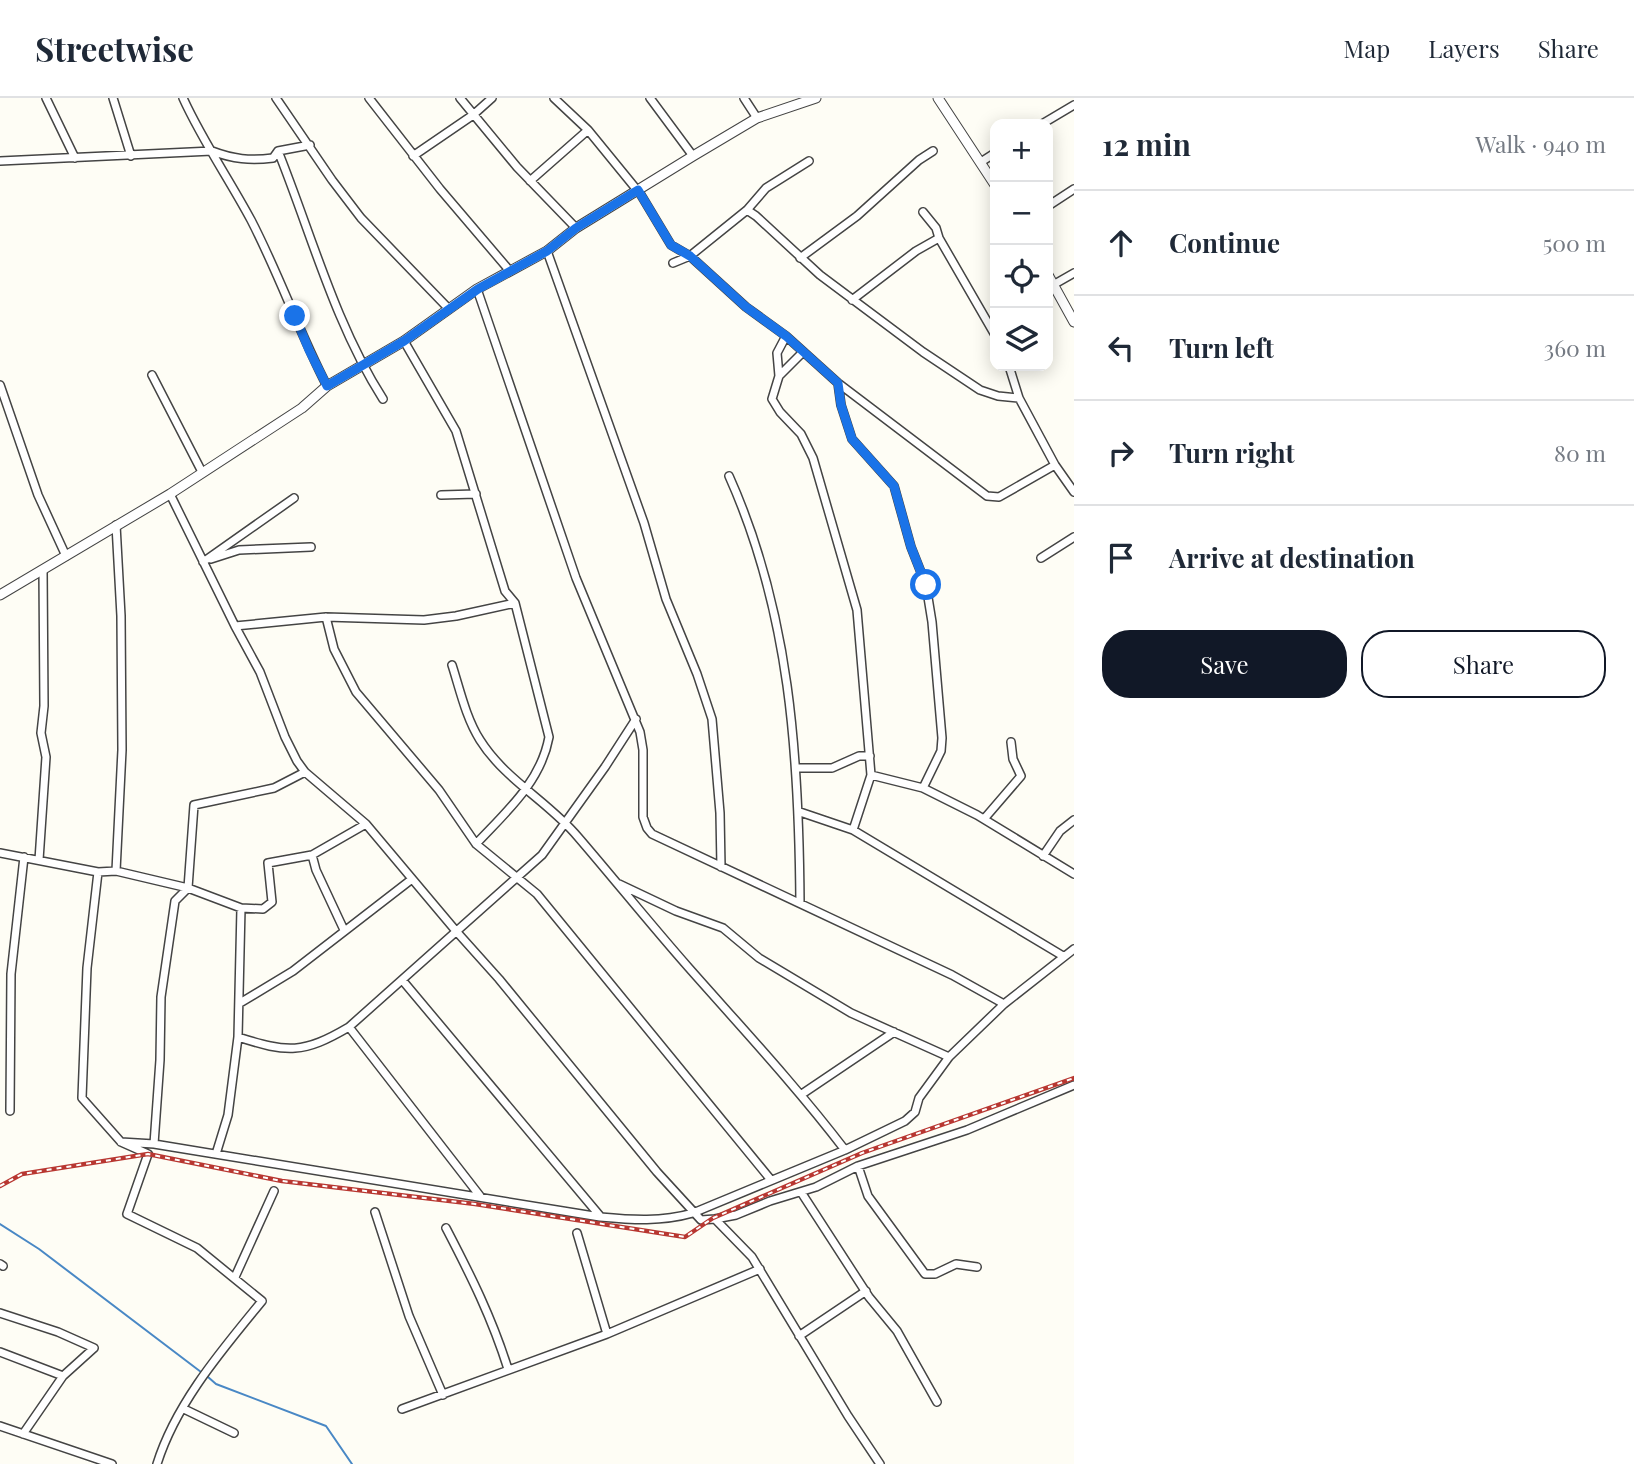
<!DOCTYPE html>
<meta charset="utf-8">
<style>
:root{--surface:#fff;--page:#f2f2f3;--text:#1f2937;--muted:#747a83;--line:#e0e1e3;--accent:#111827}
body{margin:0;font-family:"Playfair Display",serif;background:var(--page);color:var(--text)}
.controls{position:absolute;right:21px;top:21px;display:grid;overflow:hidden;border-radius:14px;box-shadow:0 4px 18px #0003}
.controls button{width:63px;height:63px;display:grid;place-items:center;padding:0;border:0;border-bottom:2px solid var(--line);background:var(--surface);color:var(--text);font:35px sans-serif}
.stop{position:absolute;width:21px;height:21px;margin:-16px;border:5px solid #1a73e8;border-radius:50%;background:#fff}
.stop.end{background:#1a73e8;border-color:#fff;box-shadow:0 2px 7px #0008}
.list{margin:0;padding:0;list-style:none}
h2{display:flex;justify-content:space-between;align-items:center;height:91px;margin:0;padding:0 28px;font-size:30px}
h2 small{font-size:23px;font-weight:400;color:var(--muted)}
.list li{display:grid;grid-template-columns:46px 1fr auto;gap:21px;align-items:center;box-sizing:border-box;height:105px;padding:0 28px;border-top:2px solid var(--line)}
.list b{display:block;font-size:26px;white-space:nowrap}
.list em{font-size:23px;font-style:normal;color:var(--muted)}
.actions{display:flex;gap:14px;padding:21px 28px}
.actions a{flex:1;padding:16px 0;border:2px solid var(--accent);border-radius:28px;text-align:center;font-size:24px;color:var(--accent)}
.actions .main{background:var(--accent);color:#fff}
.icon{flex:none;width:38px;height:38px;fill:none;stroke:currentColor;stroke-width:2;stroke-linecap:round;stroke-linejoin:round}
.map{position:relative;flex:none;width:1074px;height:1366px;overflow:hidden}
header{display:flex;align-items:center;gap:42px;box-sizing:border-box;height:98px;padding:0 35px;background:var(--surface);border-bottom:2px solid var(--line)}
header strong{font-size:33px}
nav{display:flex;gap:38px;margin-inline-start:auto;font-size:24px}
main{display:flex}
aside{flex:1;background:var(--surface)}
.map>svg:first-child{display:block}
</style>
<header>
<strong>Streetwise</strong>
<nav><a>Map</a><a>Layers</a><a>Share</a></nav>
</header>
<main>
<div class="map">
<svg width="1074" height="1366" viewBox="0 0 1074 1366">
<rect width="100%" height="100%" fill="#fefdf5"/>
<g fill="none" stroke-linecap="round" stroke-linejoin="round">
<path stroke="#4988c5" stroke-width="2" d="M0 1126 39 1151 201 1274
M208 1279 216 1286 326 1328 352 1366"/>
<defs>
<path id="minor" d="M46 0 75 60
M113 0 131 58
M183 0C202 42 229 81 251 122 279 176 299 234 327 288
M276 0 332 82 361 120 448 210
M369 0 440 91 509 172
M460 0 517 69 576 130
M554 0 588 32 637 92
M650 0 693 58
M744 0 757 20
M1042 26 1074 7
M278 53C311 135 335 226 383 301
M413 58 473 17 492 0
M0 63 212 53C233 61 250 63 273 60L278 53 310 47
M981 64 995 55
M530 83 588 32
M638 92 671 147 690 158 746 209 786 238 838 285 987 398 999 399 1055 367
M1048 108 1074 91
M747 112 756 118 820 177 923 254 980 292 998 298 1019 300
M923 114 936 130 939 140 995 237
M547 153 644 425 666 501 697 576 712 621 720 715 721 769
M800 160 857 118 919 62 933 53
M673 165 690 158 747 112 766 90 809 63
M1053 187 1074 175
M477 191 576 480 640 634 643 652V719L647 730 652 736 952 877 1004 906
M852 202 916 153 939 140
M786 238 777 255 779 278 772 301 780 314 801 336 813 360 857 512 871 677 853 732
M404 243 456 333 505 493 515 505 549 639C541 684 505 715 476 746
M1009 268 1019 300 1055 367 1074 394
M152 277 202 374
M779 278 803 254
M838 285 841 307 852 341 894 388 911 449 926 487 932 524 942 640 941 653 923 690
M0 287 38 397 66 458
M729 378C790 514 799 658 800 805
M170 396 235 528 260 574 285 639 297 663 305 674 366 726 456 833 499 881 657 1074 701 1122 715 1121 752 1159 848 1318 880 1366
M441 397 476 396
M1041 460 1074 439
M211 461 239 452 311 449
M203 464 294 400
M326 519 334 551 356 594 439 692 476 746 537 796 771 1082
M235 528 326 519 424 522 456 518 515 505
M452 567C460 592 466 620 480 642 505 682 549 704 578 739 615 782 651 827 689 870 742 930 796 988 845 1052
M796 670H832L859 658H870
M871 677 923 690 977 717 1074 776
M800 714 853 732 1063 858
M984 721 1021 678 1013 661 1011 644
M0 755 98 774 116 773 188 790 241 810 263 811 272 804 268 765 312 757 366 726
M312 757 316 772 344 832
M1043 758 1060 733 1074 722
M39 762 46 659 41 635 44 608 43 472
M116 773 122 652 121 518 116 427
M98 774 87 870 82 1000 121 1044 148 1056 127 1116 197 1150 262 1203C222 1252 176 1305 157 1366
M619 786 676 813 723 830 759 860 851 915 949 959
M403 883 600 1118
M240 905 293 873 412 781
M349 929 480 1098
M238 939C288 955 303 956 349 929L542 757 605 669 636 621
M802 996 894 934
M10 1013 11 876 24 759
M121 1044 154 1046 600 1119C633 1122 661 1124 693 1115L845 1052 905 1023 915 1014 919 1000 949 959 1004 906 1074 851
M154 1046 160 962 161 899 175 803 188 790 194 707 274 690 305 674
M216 1056 228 1017 238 939 241 810
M858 1068 868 1098 925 1176H935L956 1166 977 1169
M801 1094 869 1199 897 1233 937 1304
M375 1114 409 1218 443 1297
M715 1121 736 1117 770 1103 816 1089 858 1068 967 1032 1074 987
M446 1130C471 1178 492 1220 508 1271
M577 1135 607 1236
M0 1166 3 1168
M235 1179 274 1093
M0 1215 58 1234 94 1250 63 1278 23 1336
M799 1238 866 1193
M0 1254 63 1278
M184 1311 234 1335
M402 1311 607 1236 760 1171
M0 1328 112 1366"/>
<path id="tertiary" d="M938 0 995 87
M1048 177 1074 224
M0 497 170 396 302 310 327 288 404 243 477 191 547 153 576 130 693 58 757 20 816 0"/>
</defs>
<use href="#minor" stroke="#444" stroke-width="10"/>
<use href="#tertiary" stroke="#444" stroke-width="11"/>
<use href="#minor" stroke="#fff" stroke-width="7"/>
<use href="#tertiary" stroke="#fff" stroke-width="9"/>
<defs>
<path id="rail" d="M0 1088 22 1076 148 1056 282 1083 475 1106 685 1139 713 1120 862 1055 1074 980"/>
</defs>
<use href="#rail" stroke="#b83731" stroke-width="4.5"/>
<use href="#rail" stroke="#fff" stroke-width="2" stroke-dasharray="5" stroke-linecap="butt"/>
</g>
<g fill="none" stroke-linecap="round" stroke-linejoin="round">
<path stroke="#1a73e8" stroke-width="9" d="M295 218 309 252 327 288 404 243 478 191 547 153 576 130 638 92 671 147 690 158 746 209 786 238 838 285 841 307 852 341 894 388 911 449 926 487"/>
</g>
</svg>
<div class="controls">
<button>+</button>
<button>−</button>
<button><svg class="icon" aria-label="locate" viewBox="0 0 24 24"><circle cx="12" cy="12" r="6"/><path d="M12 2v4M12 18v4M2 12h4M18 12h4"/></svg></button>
<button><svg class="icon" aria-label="layers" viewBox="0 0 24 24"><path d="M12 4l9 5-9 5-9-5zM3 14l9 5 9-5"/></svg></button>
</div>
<div class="stop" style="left:926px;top:487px"></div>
<div class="stop end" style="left:295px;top:218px"></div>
</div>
<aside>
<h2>12 min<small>Walk · 940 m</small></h2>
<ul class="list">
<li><svg class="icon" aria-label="ahead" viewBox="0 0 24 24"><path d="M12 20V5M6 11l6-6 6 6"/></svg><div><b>Continue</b></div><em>500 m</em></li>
<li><svg class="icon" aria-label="left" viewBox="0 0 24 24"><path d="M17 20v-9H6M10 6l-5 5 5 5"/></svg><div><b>Turn left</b></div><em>360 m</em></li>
<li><svg class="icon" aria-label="right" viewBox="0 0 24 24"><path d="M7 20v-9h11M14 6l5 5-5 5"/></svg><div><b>Turn right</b></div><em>80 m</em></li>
<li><svg class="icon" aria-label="arrive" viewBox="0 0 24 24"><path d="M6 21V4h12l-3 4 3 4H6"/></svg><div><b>Arrive at destination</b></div></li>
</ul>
<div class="actions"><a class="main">Save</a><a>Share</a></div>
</aside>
</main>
